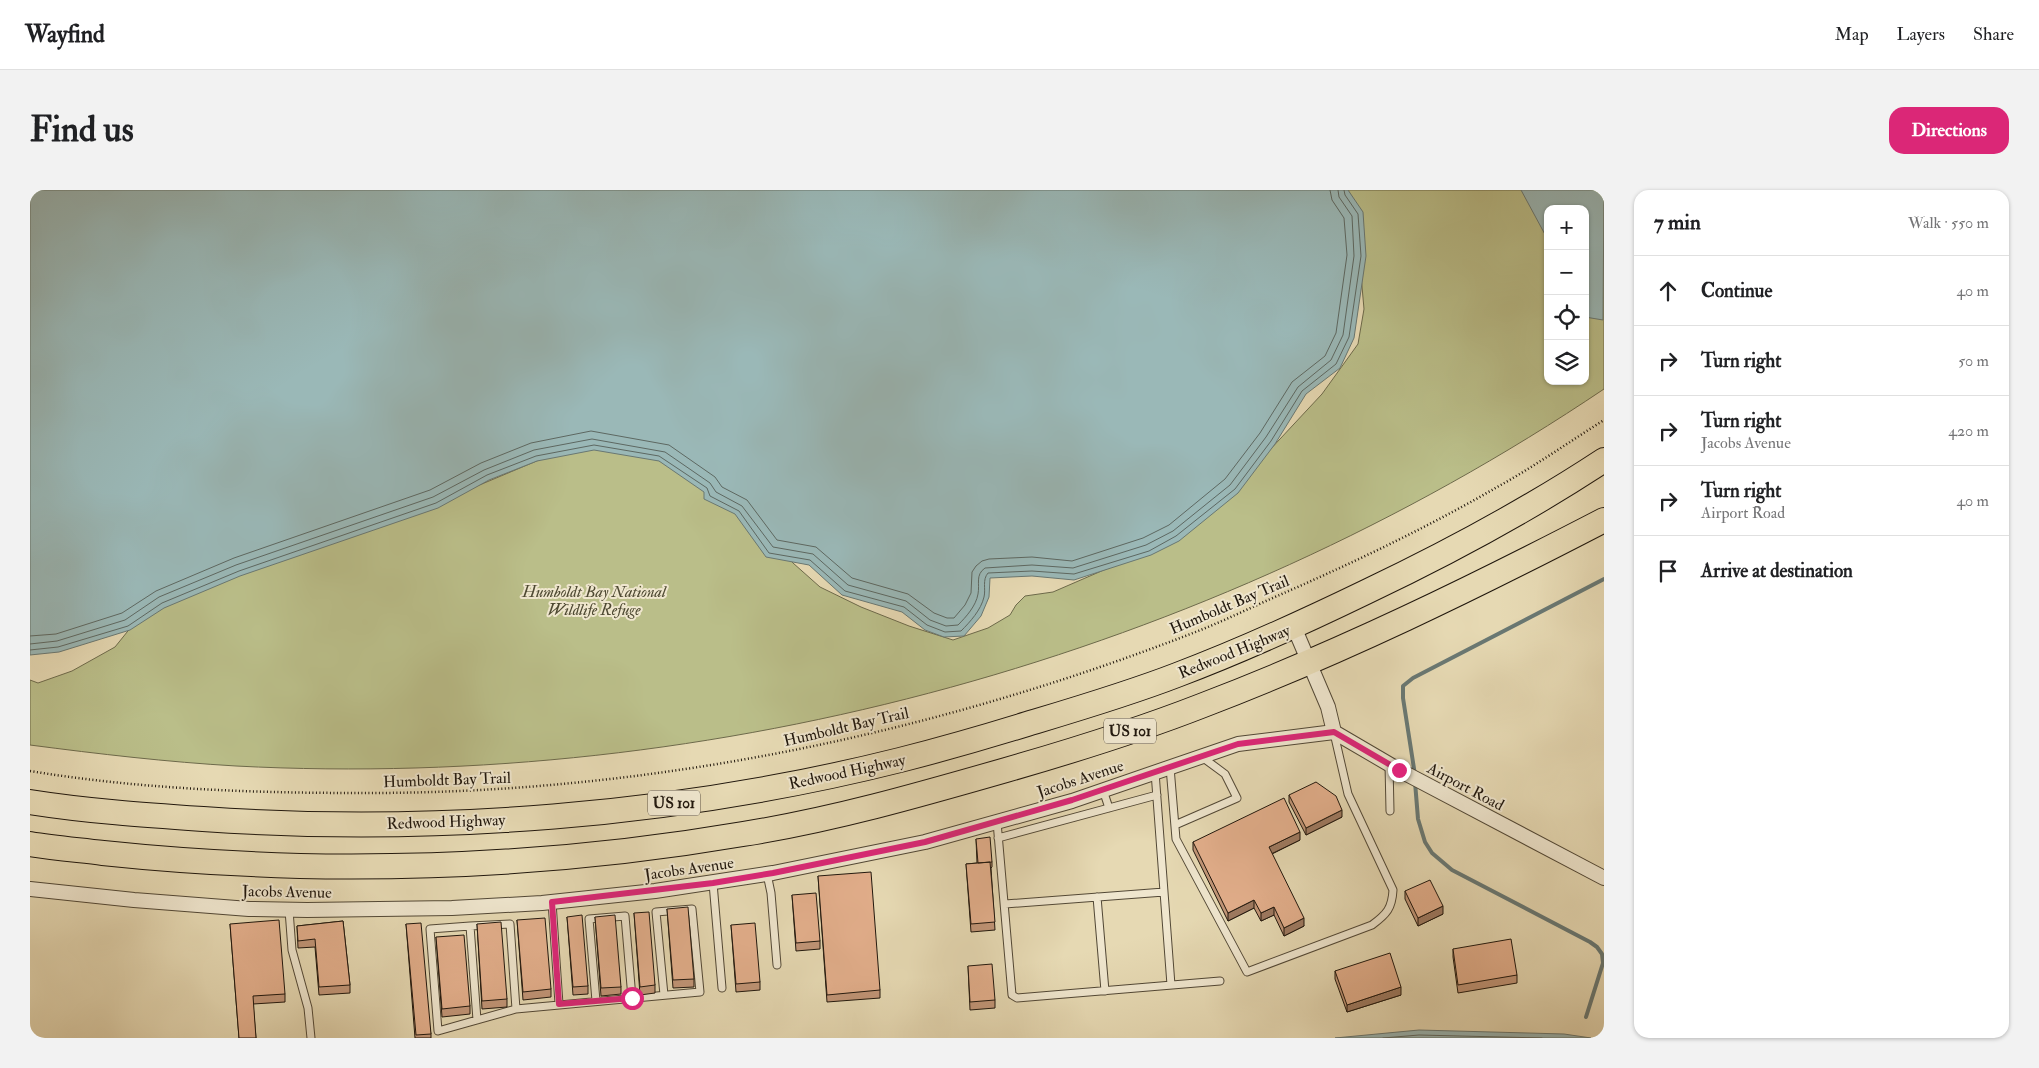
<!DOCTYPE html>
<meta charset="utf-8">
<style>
:root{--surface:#fff;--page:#f2f2f2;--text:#202124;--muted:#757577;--line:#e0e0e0;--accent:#db2777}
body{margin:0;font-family:"IM FELL Double Pica",serif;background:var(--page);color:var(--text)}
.controls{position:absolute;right:15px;top:15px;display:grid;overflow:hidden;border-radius:10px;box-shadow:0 1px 4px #0004}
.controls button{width:45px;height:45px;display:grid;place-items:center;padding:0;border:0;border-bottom:1px solid var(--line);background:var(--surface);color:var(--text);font:25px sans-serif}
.stop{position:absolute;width:15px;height:15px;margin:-11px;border:4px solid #db2777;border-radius:50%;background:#fff}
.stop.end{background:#db2777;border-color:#fff;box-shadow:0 1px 5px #0008}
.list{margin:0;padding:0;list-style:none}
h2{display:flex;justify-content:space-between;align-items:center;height:65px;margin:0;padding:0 20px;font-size:21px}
h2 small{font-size:16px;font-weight:400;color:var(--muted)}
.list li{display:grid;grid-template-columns:32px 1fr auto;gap:15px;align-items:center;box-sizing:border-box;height:70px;padding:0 20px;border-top:1px solid var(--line)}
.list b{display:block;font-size:19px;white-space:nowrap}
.list p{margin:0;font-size:16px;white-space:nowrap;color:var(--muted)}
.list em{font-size:16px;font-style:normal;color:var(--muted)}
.icon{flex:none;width:28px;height:28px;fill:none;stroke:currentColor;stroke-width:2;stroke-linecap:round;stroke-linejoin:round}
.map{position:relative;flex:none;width:1574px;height:848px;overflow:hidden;border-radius:15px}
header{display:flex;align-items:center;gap:30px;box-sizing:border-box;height:70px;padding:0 25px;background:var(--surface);border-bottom:1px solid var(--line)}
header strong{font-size:24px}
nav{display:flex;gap:28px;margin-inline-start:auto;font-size:18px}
.intro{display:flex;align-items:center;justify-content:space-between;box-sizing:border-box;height:120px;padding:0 30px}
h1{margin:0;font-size:35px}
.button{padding:12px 22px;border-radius:15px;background:var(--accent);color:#fff;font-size:18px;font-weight:700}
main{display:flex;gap:30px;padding:0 30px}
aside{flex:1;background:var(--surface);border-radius:15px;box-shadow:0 1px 4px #0004}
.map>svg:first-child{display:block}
</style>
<header>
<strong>Wayfind</strong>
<nav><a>Map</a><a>Layers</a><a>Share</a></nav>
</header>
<div class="intro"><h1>Find us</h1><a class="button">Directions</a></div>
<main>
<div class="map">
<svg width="1574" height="848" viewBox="0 0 1574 848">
<rect width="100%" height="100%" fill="#e6d9b3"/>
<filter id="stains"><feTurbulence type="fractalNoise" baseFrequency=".004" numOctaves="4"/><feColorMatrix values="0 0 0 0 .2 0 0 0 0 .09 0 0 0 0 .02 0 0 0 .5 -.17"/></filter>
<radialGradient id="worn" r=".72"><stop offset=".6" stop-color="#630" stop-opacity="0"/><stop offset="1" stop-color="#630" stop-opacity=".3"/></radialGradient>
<path fill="#babe89" stroke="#6d6a4b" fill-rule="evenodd" d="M1299 0H1574V199C1176 467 685 601 206 576 137 572 69 564 0 555V490L8 493 42 481 85 457 110 426 156 401 390 320 559 249 618 265 702 309 763 373 790 397 831 417 879 436 923 450 958 438 980 425 986 415 995 406 1023 402 1083 376 1194 309 1292 204 1328 154 1334 119 1330 74ZM1518 19H1555V191H1518Z"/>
<path fill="#9ab8b7" stroke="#697873" d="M0 0H1318L1333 22 1336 66 1324 148 1310 178 1276 204 1245 254 1208 303 1149 351 1121 365 1044 390 1002 386 960 388 959 407 951 426 934 446 914 447 895 440 872 422 812 405 779 375 736 367 705 324 674 309V302L629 271 564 260 507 271 459 290 408 318 210 386 134 418 100 440 29 462 0 465Z
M1491 0H1574L1573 130 1555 127V19H1518V50Z
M1389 840 1534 844 1561 848H1305Z"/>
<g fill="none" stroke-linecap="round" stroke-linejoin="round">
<path stroke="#5d6862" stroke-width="1" d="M0 446 26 444 92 423 126 401 204 368 400 300 451 273 501 253 561 241 639 255 685 287 692 297 717 310 747 350 786 357 822 388 878 404 904 423 917 428H924L935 415 941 403 942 382 946 376 952 371 959 369 1002 367 1042 371 1113 348 1139 335 1195 289 1230 243 1262 192 1295 166 1306 143 1317 65 1314 28 1302 10 1300 0
M0 454 27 451 95 430 129 407 206 375 403 307 454 280 504 260 562 249 635 262 680 293 686 302 712 316 743 357 783 364 818 395 876 411 900 430 916 436 928 435C936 427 946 416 948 404 950 394 945 385 955 378L1002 375 1043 378 1116 355 1143 341 1200 295 1236 247 1268 197 1301 170 1313 145 1324 66 1322 26 1309 7 1308 0
M0 460 28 457 98 436 132 413 209 381 406 313 457 285 506 266 564 255 629 266 677 298 680 306 709 321 739 363 780 370 815 401 874 417 897 435 915 442 931 441C940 432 951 420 954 407 956 399 952 390 958 383L1002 381 1044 384 1119 361 1146 346 1205 299 1241 251 1272 201 1306 174 1319 147 1331 66 1328 24 1315 5 1314 0
M1353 848 1389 845 1512 848"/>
<path stroke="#697873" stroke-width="4" d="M1385 585 1373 508V496L1383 488 1574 389
M1385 592 1388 629 1395 652 1402 663 1422 680 1560 752 1567 757 1572 764 1573 773 1556 827"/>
<defs>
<path id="service" d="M1359 574 1360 621
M1140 577 1146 649 1217 782 1342 735C1357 724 1362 718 1363 700L1318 604 1304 543
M1125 582 1141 795
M1073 600 1079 618
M967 632 982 805 987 808 1190 791
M1145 635 1207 608 1195 584 1172 567
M968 648 1127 605
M737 684 741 703 747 775
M683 693 692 798
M1067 707 1075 801
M522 712 529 814
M975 714 1134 702
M259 720 262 760 278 818 281 848
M440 736 480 734 486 819
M566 811 559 729 595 726 602 808
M447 830 440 736 400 739 408 841 486 819 670 802 662 719 626 722 634 805"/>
<path id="minor" d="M1264 437 1298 517 1304 542 1369 580 1574 688
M0 699 104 710 219 719 277 720 422 718 512 713 625 701 743 683 895 652 1042 611 1208 554 1304 542"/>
<path id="trunk" d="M0 612C57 621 115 625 173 629 402 645 647 626 870 570 913 559 955 547 997 534 1047 519 1098 504 1147 485 1211 461 1274 432 1336 402 1418 363 1498 320 1574 270
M0 654C24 658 49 660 73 663 139 670 204 674 270 676 418 679 567 669 713 644 802 630 889 605 976 580 1042 561 1107 541 1171 516 1310 463 1443 398 1574 330"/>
</defs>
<use href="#service" stroke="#524836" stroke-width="9"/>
<use href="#minor" stroke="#524836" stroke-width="16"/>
<use href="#trunk" stroke="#20170d" stroke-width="26"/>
<path stroke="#20170d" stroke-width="2.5" stroke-dasharray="1 2.5" stroke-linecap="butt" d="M0 581C109 599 220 603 330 603 615 604 898 546 1163 443 1194 431 1224 416 1254 403 1327 371 1400 336 1469 296 1505 276 1539 252 1574 230"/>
<use href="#service" stroke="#efe6ce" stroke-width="7"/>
<use href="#minor" stroke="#efe6ce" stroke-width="14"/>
<use href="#trunk" stroke="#e6d9b3" stroke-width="24"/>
</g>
<path fill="#c29678" stroke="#20170d" d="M1259 605 1312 627 1276 645 1259 612Z
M946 649 962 672V677L961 678 965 740 941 742 936 674 947 673Z
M1270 650 1242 664 1274 736 1254 746 1244 725 1231 731 1224 718 1198 731 1163 660V652Z
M788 686 850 800V808L797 812Z
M1375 701 1413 724 1388 736 1375 709Z
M762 705 790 751V759L766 761Z
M637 719 664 789V797L643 798Z
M604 723 625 795V803L610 805Z
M537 727 558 796V804L543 805Z
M565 727 591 797V804L571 806Z
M487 730 521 799V807L493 810Z
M313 731 320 795V803L289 805 285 757 268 758 267 736Z
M200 734 255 804V812L223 814 226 848H209Z
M376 734 401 844V848H385Z
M447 734 477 809V817L452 819Z
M701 735 730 792V800L706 802Z
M406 747 440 816V824L412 827Z
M1423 759 1487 785V793L1428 803 1423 767Z
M938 776 965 810V818L940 820Z
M1305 781 1371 805 1317 822 1305 789Z"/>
<path fill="#9e7a61" stroke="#20170d" d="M1312 620V627L1276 645V638Z
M1270 642V650L1239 665V657Z
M1224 710V718L1198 731V723Z
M1413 716V724L1388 736V728Z
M1244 717V725L1231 731V723Z
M1274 728V736L1254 746V738Z
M1371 797V805L1317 822V815Z"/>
<path fill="#e2ae8b" stroke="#20170d" d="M1286 592 1306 606 1312 620 1276 638 1259 605Z
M1254 608 1270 642 1239 657 1274 728 1254 738 1244 717 1231 723 1224 710 1198 723 1163 652Z
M960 647 962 672 948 673 946 649Z
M960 672 965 732 941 734 936 674Z
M841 682 850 800 797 805 788 686Z
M1400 690 1413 716 1388 728 1375 701Z
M786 703 790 751 766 753 762 705Z
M658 717 664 789 643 790 637 719Z
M619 722 625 795 610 797 604 723Z
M552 725 558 796 543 797 537 727Z
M585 725 591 797 571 798 565 727Z
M515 728 521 799 493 802 487 730Z
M249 730 255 804 223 806 226 848H209L200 734Z
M313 731 320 795 289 797 285 749 268 751 267 736Z
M471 732 477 809 452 811 447 734Z
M391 733 401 844 386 845 376 734Z
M725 733 730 792 706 794 701 735Z
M434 745 440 816 412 819 406 747Z
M1481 749 1487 785 1428 795 1423 759Z
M1360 763 1371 797 1317 815 1305 781Z
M962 774 965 810 940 812 938 776Z"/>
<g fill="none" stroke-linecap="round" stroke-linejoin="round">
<path stroke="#db2777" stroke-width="6" d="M602 808 529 814 522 712 683 693 743 683 895 652 1042 610 1208 554 1304 542 1369 580"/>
</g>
<g text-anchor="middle" stroke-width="4" stroke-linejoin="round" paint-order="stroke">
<g fill="#efe6ce" stroke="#5e5547" stroke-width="1">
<rect x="1074" y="528.5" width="52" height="25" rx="4"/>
<rect x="618" y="600.5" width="52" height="25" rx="4"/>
</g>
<g font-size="15" font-weight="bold" fill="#20170d">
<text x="1100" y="546">US 101</text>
<text x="644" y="618">US 101</text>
</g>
<g font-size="16" font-style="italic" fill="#4e4932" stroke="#efe6ce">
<text x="564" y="407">Humboldt Bay National<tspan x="564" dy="18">Wildlife Refuge</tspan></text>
</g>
<g font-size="16" fill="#20170d" stroke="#efe6ce">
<text transform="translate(1199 414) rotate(-23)" y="6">Humboldt Bay Trail</text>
<text transform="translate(1204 461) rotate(-22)" y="6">Redwood Highway</text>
<text transform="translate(816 536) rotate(-13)" y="6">Humboldt Bay Trail</text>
<text transform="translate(817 581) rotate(-12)" y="6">Redwood Highway</text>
<text transform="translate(1050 588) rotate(-18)" y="6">Jacobs Avenue</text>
<text transform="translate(417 589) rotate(-2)" y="6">Humboldt Bay Trail</text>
<text transform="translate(1436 596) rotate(28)" y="6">Airport Road</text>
<text transform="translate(416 631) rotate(-2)" y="6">Redwood Highway</text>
<text transform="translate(659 678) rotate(-8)" y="6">Jacobs Avenue</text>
<text transform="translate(257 701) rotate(1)" y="6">Jacobs Avenue</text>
</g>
</g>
<rect width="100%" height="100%" filter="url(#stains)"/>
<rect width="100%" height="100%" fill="url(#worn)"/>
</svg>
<div class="controls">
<button>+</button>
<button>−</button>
<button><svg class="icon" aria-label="locate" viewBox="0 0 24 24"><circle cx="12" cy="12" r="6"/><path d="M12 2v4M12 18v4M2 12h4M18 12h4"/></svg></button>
<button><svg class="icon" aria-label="layers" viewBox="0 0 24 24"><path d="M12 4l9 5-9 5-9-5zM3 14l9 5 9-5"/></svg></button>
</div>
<div class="stop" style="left:602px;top:808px"></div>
<div class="stop end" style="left:1369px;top:580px"></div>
</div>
<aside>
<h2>7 min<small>Walk · 550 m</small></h2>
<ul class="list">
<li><svg class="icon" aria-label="ahead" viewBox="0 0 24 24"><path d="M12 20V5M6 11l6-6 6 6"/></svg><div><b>Continue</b></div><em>40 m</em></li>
<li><svg class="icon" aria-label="right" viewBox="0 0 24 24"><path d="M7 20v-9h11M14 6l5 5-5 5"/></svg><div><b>Turn right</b></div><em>50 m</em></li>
<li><svg class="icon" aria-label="right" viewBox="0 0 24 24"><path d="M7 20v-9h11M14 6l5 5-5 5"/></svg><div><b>Turn right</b><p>Jacobs Avenue</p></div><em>420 m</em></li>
<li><svg class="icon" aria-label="right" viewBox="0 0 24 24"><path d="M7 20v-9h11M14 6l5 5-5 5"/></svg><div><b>Turn right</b><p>Airport Road</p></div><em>40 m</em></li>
<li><svg class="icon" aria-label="arrive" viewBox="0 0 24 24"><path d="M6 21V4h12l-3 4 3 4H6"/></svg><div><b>Arrive at destination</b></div></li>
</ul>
</aside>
</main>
